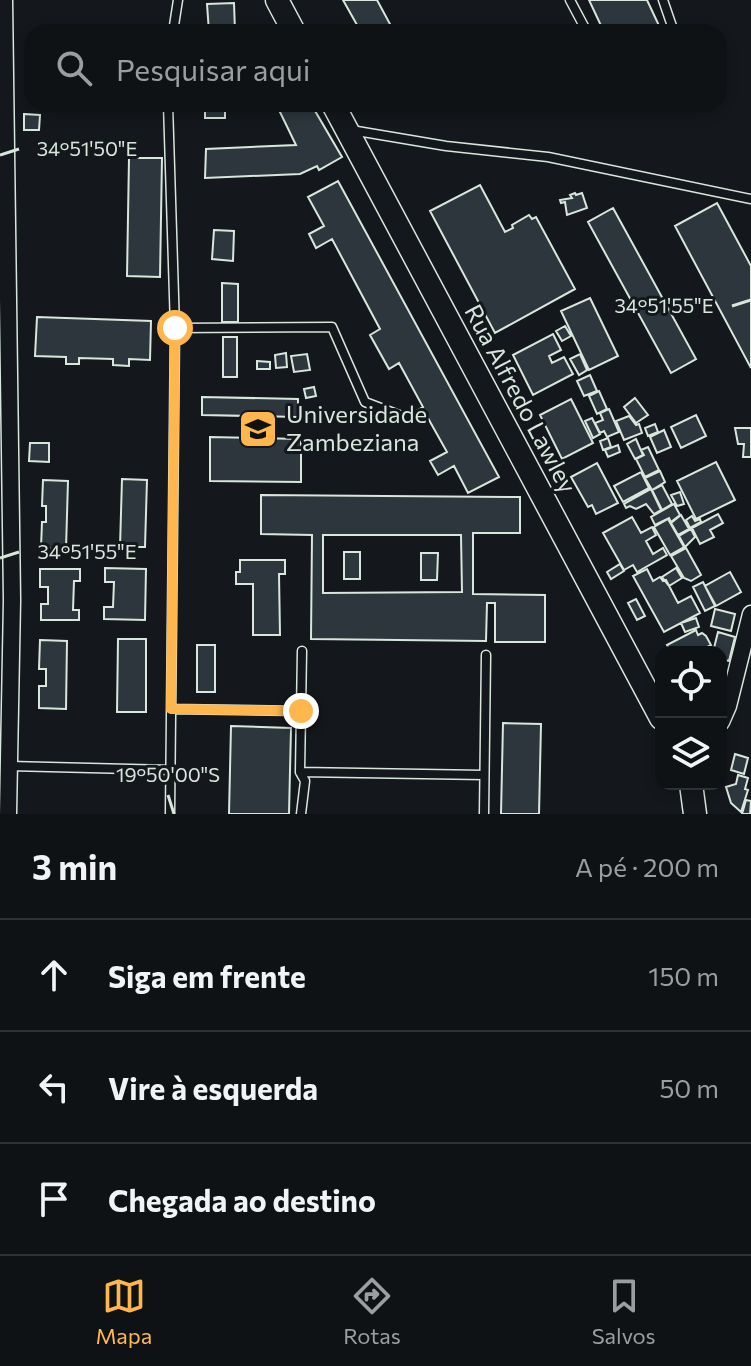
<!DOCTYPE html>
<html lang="pt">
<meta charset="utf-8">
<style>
:root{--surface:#0f1215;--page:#1d2022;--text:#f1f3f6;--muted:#9b9ea0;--line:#2f3234;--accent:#ffb74d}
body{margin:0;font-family:Commissioner,sans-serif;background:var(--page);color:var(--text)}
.controls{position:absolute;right:24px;bottom:24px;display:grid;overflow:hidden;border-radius:16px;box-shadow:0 4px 12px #0003}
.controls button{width:72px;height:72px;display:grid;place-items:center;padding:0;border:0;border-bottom:2px solid var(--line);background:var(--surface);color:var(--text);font:40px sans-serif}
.stop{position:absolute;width:24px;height:24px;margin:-18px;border:6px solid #ffb74d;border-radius:50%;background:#fff}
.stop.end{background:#ffb74d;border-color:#fff;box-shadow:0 2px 8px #0008}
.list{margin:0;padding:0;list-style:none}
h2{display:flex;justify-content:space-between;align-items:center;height:104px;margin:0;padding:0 32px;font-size:34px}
h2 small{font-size:26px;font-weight:400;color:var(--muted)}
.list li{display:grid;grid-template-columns:52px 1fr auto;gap:24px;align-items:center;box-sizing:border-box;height:112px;padding:0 32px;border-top:2px solid var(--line)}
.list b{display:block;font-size:30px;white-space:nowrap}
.list em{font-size:26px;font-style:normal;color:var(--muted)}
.icon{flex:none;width:44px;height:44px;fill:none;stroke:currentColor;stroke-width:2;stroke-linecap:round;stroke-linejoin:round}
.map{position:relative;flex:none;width:751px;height:814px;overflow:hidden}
.search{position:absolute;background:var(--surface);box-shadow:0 4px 12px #0003;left:24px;right:24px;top:24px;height:88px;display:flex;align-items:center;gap:20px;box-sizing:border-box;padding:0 28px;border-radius:24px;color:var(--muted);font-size:30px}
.sheet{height:440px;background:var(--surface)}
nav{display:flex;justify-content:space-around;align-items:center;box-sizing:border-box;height:112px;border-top:2px solid var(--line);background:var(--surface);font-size:22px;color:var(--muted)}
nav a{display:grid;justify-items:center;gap:4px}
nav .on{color:var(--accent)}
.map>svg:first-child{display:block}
</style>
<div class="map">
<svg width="751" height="814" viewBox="0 0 751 814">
<rect width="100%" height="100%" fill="#14181c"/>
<path fill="#2c363c" stroke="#d8e6dc" stroke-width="2" fill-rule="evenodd" d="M343 0H377L390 24 375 32H361Z
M589 0H647L662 32H604Z
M234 3 235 32H209L207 4Z
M205 104H225V118H205Z
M282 104H311L342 157 319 170 317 166 300 174 205 178 206 149 296 145 278 108Z
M24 114 40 115 39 130H24Z
M129 158H162L160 277 127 276Z
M338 181 499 477 468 493 454 466 438 475 430 461 447 452 424 411 416 416 414 412 423 407 399 363 389 369 370 335 380 329 332 239 316 248 309 234 324 226 308 197Z
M480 185 505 232 513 228 512 225 529 215 532 219 536 217 575 289 495 333 430 211Z
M575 193 576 195 582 193 587 208 567 215 565 202 561 203 560 200 572 198 570 195Z
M717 203 751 266V368L675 226Z
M613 208 696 359 671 373 588 222Z
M214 230 234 231 233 261 212 259Z
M222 283 238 284V322H222Z
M590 298 618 356 589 370 561 311Z
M37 317 151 321 150 360 129 359V366L113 365V359L79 358V364H66V357L35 356Z
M565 326 571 336 562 341 556 331Z
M553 334 561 350 549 356 552 363 564 357 573 374 533 395 513 355Z
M223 337H237V377H223Z
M286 353 287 367 276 368 275 355Z
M307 354 310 370 294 372 291 356Z
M580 354 587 370 579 375 570 359Z
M257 361 270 362V369H257Z
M590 375 597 391 584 396 577 381Z
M314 387 316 396 306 398 304 389Z
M599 391 607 409 597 414 589 396Z
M202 397 298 399V417L202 415Z
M635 398 648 415 636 423 624 407Z
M571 399 593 443 562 459 540 415Z
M609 409 619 432 607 437 604 431 600 433 595 423 603 420 600 413Z
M696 415 706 436 681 448 671 427Z
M629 416 636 425 639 424 642 433 624 440 616 421Z
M592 418 600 434 593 438 585 421Z
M655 424 658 432 648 436 645 428Z
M735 428H751V457H743L744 444H738Z
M664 430 671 447 657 453 650 437Z
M210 437 301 439V482L210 481Z
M608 438 611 447 603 450 600 441Z
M636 439 643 455 635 459 627 444Z
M30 443H49V462L29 461Z
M618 445 620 452 608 457 605 450Z
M648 447 659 470 645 477 636 459 644 455 641 450Z
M716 462 735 500 696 519 677 481Z
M597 463 618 503 596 514 592 505 588 507 571 477Z
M660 471 665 482 652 490 645 478Z
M641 472 649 488 623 502 614 486Z
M122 479 147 480 145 547H120Z
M43 480 68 481 66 549 41 548 42 522H46V506H42Z
M662 485 672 504 662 510 652 490Z
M651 489 661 510 654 514 646 504 636 509 630 506 626 508 624 504Z
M680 492 684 504 677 506 671 495Z
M261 495 520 497V533H473V594L545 595V642H495V603H487L486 641 311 639 312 535 261 534ZM323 535H461L462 592 323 593Z
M674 504 680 515 671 522 669 518 655 525 651 517Z
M718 514 723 523 710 530 714 537 700 544 692 528Z
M681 515 689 529 678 535 671 523Z
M692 516 695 521 700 519 701 522 690 528 686 520Z
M632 517 641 533 652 527 656 535 646 541 653 554 663 548 667 555 637 572 633 565 624 570 603 533Z
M668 519 684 547 670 555 654 527Z
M691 529 695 537 685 547 679 536Z
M686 548 701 575 691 581 684 578 671 556Z
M344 552H360V579H344Z
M421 553H438L437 580H421Z
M240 560H285V574H279L280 635H253V584H236V572H240Z
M620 564 624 571 611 579 607 572Z
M105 568 146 569 145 620 104 619V607H113L114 582H105Z
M676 568 682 578 669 586 662 577Z
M40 569H80V581H74L73 610H79V620H41V604H48V587H40Z
M647 569 653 581 660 577 663 581 666 580 678 603 691 596 700 613 664 632 633 576Z
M730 572 741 592 716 606 705 586Z
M703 582 715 606 705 611 693 587Z
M636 599 645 616 637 620 628 603Z
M715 609 735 614 731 631 711 626Z
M696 618 699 627 685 632 681 623Z
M696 630 698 635 702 633 706 636 711 645 698 652H671L667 645Z
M718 632 735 637 729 661 721 659V652H713Z
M118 639H146V712H117Z
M40 640 67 641 66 709 39 708V686H46V669H39Z
M197 645H215V692H197Z
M503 723 541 724 539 814H501Z
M231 726 291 728 289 814H229Z
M735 754 748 758 744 774 731 770Z
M738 775 748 778 745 789 748 790 741 812 731 803 726 787 736 784Z
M746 800 751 801 750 814H742Z"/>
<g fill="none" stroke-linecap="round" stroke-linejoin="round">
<defs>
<path id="service" d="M570 0 587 32
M663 0 674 32
M173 32 178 0
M168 104 175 328 170 814
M351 130 446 146 548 157 751 199
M175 328 332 327 365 402 399 415
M171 709 301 711
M9 766 171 770
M300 772 484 775
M301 814 305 781 300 772 302 651
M484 814 486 655"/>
<path id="minor" d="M4 0 12 600 8 814
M721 722 728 706 751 614"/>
<path id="secondary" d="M277 0 294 32
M333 104 661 718
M691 784 695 814"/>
</defs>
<use href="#service" stroke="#d8e6dc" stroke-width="11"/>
<use href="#minor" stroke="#d8e6dc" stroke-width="19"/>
<use href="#secondary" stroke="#d8e6dc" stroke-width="25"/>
<use href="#service" stroke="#14181c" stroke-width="8"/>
<use href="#minor" stroke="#14181c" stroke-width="16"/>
<use href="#secondary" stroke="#14181c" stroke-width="22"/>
</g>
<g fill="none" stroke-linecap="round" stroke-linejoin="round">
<path stroke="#ffb74d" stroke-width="10" d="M175 328 171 709 301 711"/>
</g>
<path fill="none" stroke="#d8e6dc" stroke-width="3" d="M0 155 19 149M732 306 751 300M0 558 19 552M168 795 174 814"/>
<defs>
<symbol id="university-square" viewBox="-11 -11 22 22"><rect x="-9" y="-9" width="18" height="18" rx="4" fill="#ffb74d" stroke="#14181c"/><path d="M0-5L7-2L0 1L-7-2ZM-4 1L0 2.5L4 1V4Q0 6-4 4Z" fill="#111"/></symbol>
</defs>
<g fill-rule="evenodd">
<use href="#university-square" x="236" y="407" width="44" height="44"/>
</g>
<g text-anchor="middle" stroke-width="6" stroke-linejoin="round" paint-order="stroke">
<g font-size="24" fill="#d8e6dc" stroke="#14181c">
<text transform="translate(520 399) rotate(62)" y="8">Rua Alfredo Lawley</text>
</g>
<g font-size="24" fill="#d8e6dc" stroke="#14181c" text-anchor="start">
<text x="286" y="423">Universidade<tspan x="286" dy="28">Zambeziana</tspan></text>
</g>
</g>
<g font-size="20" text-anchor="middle" fill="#d8e6dc" stroke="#14181c" stroke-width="6" stroke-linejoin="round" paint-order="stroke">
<text x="87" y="156">34°51'50"E</text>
<text x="664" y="313">34°51'55"E</text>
<text x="87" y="559">34°51'55"E</text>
<text x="168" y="782">19°50'00"S</text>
</g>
</svg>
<div class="controls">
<button><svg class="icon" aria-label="locate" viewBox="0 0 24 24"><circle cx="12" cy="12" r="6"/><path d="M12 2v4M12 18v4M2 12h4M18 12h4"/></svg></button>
<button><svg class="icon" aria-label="layers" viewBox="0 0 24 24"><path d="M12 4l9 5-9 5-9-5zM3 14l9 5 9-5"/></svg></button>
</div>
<div class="stop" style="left:175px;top:328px"></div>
<div class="stop end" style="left:301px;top:711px"></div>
<div class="search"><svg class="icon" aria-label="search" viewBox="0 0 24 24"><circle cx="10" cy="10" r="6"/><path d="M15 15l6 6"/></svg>Pesquisar aqui</div>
</div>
<section class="sheet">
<h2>3 min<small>A pé · 200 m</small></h2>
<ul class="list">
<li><svg class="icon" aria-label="ahead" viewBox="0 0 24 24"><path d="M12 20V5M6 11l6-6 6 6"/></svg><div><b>Siga em frente</b></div><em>150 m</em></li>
<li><svg class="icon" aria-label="left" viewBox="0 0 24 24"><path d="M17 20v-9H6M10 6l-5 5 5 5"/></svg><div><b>Vire à esquerda</b></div><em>50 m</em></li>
<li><svg class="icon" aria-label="arrive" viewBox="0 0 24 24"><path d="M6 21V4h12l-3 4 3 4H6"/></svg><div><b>Chegada ao destino</b></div></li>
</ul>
</section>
<nav>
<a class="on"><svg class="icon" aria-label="map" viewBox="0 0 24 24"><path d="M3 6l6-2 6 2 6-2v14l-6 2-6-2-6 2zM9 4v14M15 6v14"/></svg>Mapa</a>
<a><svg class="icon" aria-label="directions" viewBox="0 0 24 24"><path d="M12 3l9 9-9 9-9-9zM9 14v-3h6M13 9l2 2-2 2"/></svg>Rotas</a>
<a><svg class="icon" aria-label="saved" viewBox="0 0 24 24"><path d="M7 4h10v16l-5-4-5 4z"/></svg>Salvos</a>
</nav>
